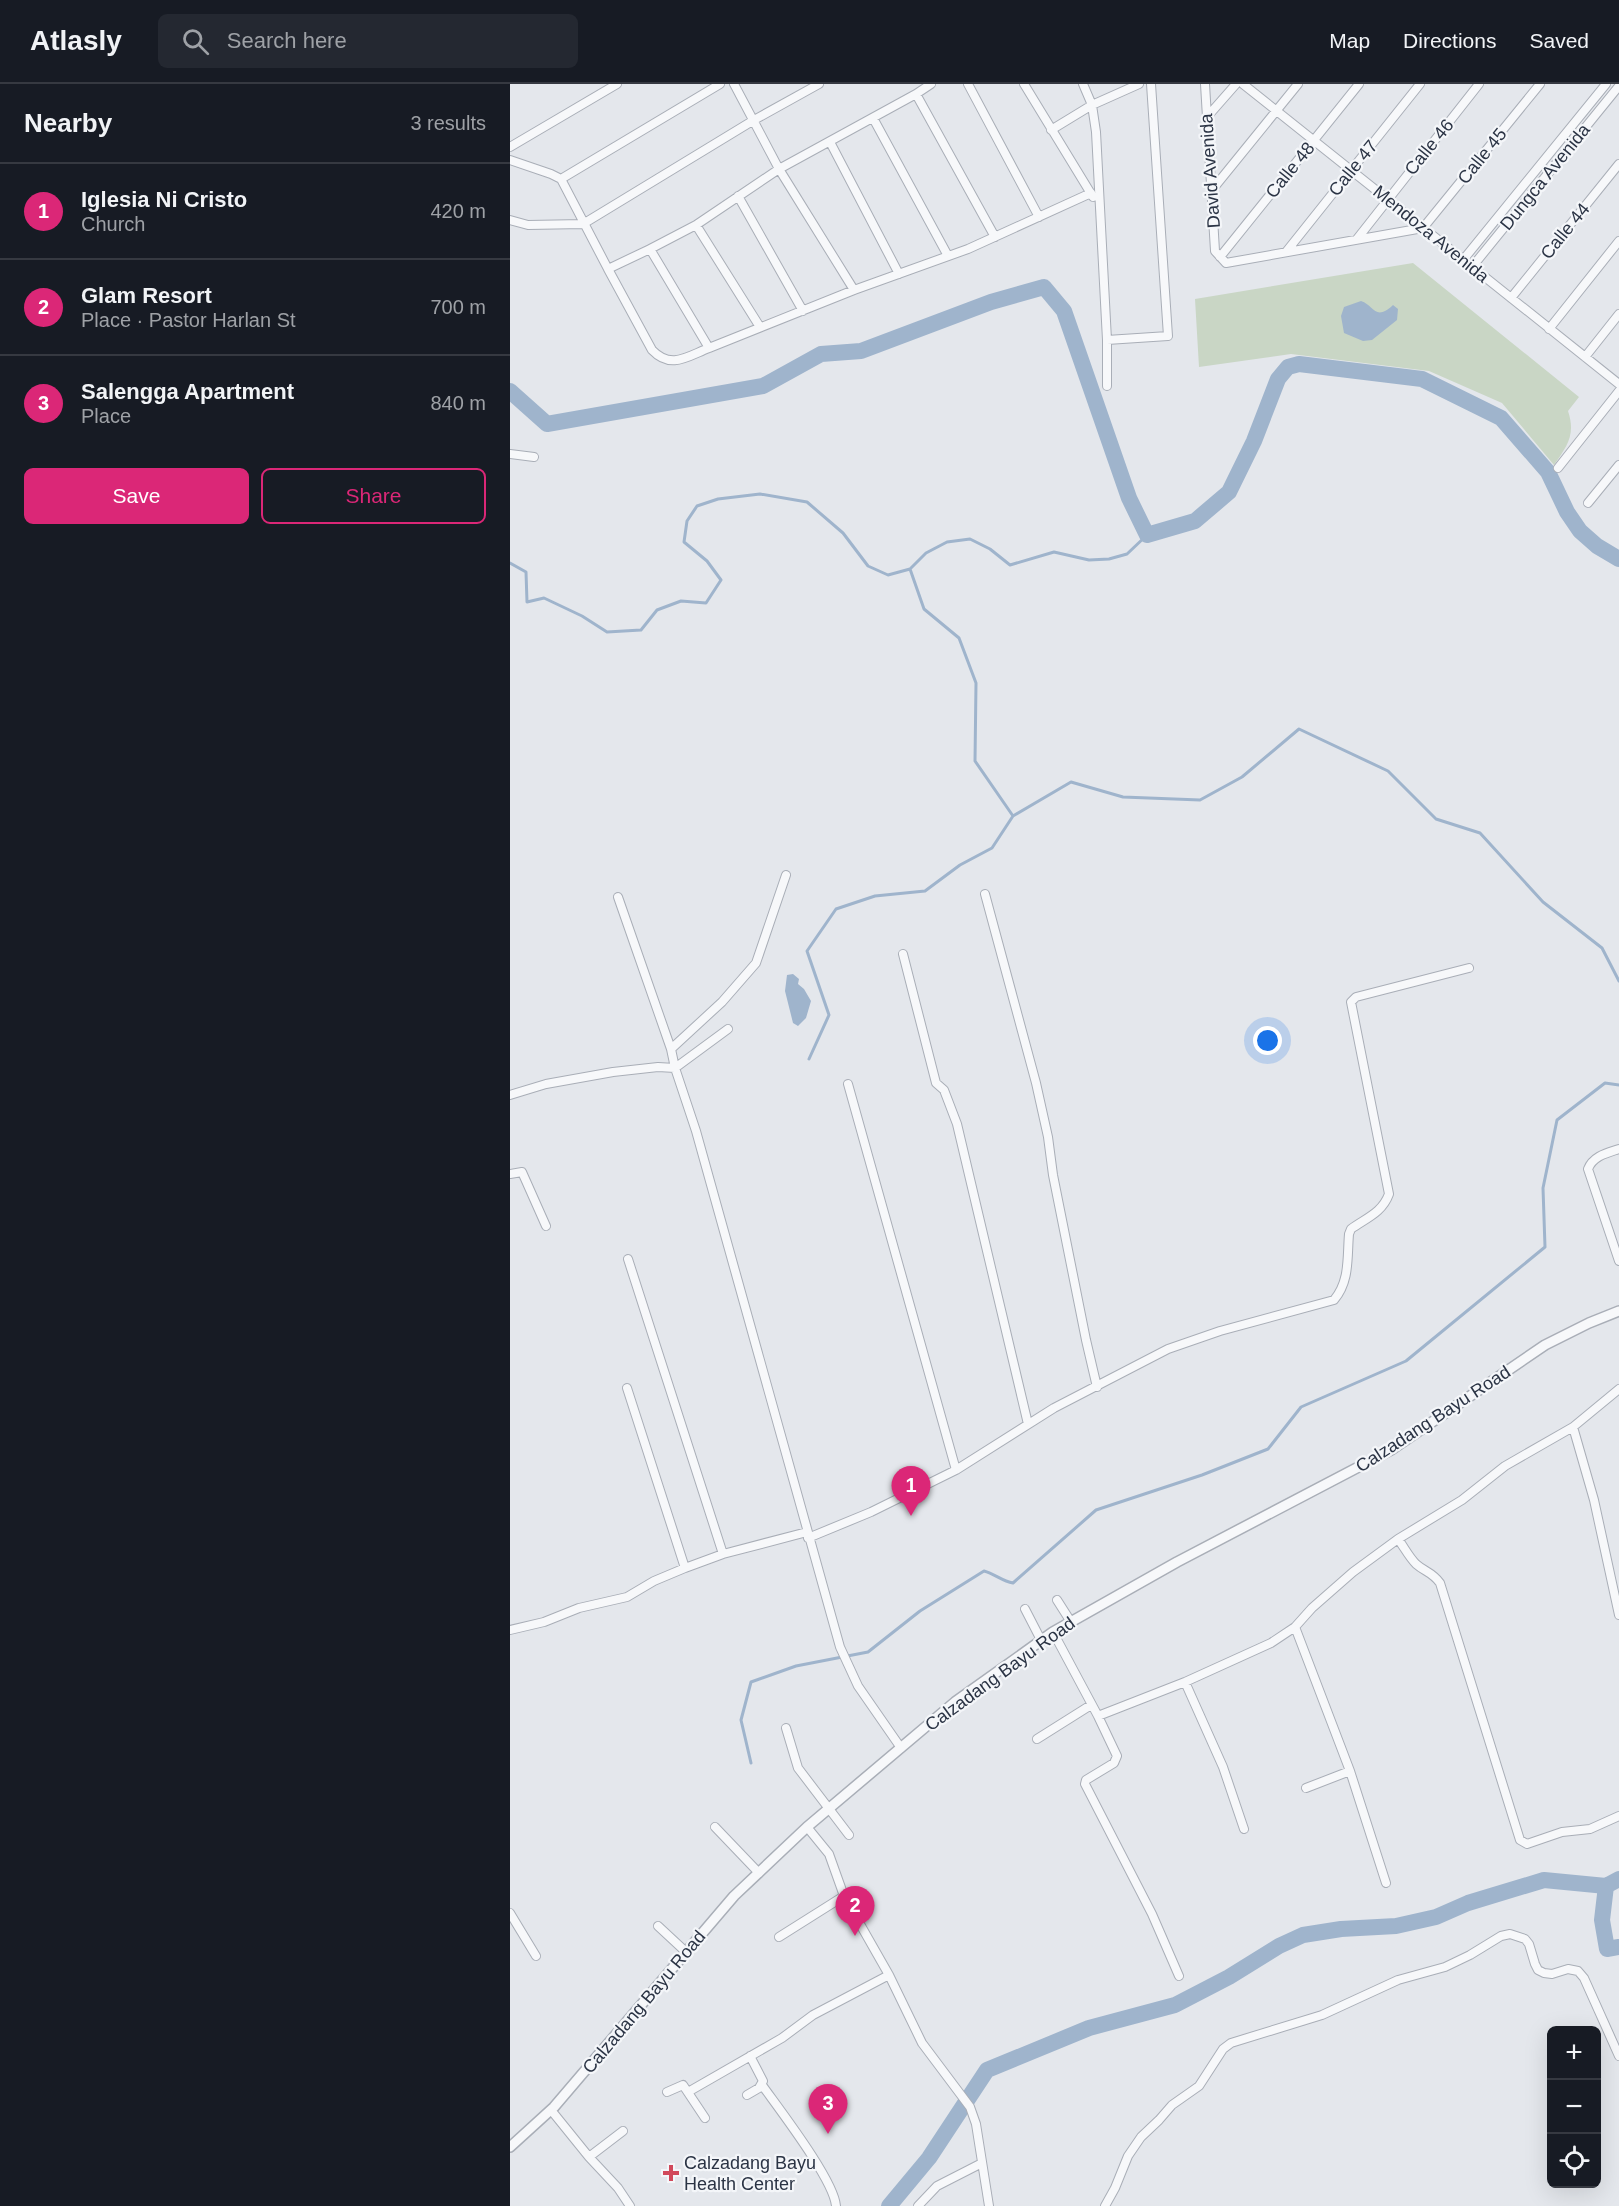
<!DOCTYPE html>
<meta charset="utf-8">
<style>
:root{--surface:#171b24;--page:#242831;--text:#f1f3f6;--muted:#9ea1a6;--line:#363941;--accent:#db2777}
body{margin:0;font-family:Helvetica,sans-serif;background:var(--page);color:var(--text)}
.controls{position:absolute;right:18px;bottom:18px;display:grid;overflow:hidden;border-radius:9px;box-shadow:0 6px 24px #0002}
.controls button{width:54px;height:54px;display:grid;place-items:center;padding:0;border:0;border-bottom:2px solid var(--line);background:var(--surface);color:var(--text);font:30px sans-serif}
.you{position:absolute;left:758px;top:957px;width:21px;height:21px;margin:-15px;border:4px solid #fff;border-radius:50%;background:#1a73e8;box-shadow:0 0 0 9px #1a73e833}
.badge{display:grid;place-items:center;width:39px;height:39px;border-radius:50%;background:var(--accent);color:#fff;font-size:20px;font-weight:700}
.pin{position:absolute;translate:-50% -50px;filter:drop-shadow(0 2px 3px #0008)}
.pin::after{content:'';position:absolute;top:32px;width:21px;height:18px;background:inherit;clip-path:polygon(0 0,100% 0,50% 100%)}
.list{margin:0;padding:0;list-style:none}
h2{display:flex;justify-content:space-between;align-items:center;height:78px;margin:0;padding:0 24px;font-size:26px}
h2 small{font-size:20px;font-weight:400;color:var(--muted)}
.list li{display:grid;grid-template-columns:39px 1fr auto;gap:18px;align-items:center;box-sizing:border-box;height:96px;padding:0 24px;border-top:2px solid var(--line)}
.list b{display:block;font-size:22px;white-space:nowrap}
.list p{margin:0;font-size:20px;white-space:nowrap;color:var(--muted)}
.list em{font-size:20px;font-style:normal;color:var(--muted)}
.actions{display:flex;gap:12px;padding:18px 24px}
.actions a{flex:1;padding:14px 0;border:2px solid var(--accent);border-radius:9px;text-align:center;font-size:21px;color:var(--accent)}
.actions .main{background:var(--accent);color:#fff}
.icon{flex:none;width:33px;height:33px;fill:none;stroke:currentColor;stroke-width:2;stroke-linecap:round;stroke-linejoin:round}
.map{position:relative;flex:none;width:1109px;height:2122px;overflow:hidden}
header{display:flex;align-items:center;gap:36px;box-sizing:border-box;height:84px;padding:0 30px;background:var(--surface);border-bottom:2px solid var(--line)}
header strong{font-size:28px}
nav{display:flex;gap:33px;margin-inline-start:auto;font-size:21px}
.search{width:420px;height:54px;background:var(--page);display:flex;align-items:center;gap:15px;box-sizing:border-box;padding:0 21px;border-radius:9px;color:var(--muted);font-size:22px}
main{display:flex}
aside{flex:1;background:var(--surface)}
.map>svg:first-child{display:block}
</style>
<header>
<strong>Atlasly</strong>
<div class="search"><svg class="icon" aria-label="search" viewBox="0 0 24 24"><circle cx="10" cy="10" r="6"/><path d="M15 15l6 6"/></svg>Search here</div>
<nav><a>Map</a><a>Directions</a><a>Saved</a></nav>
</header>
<main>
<aside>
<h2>Nearby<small>3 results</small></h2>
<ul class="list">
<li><span class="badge">1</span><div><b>Iglesia Ni Cristo</b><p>Church</p></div><em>420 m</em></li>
<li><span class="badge">2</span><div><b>Glam Resort</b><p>Place · Pastor Harlan St</p></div><em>700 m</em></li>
<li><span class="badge">3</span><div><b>Salengga Apartment</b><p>Place</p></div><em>840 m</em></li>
</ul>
<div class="actions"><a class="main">Save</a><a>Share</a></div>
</aside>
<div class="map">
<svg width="1109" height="2122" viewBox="0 0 1109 2122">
<rect width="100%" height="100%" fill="#e4e7ec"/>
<path fill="#c9d6c5" d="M903 179 1069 313 1058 327C1066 351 1057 362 1044 381L992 319 919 287 781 270 689 283 685 215Z"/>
<path fill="#9fb4cc" d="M851 217C864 221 865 238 883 221L888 225 887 236 862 256 853 257 834 249 831 232 834 223Z
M283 890 289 895 288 900 294 905 301 917 296 934 288 942 283 939 275 907 277 891Z"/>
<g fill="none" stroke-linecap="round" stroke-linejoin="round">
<path stroke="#9fb4cc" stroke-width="3" d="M0 479 16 488 17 518 34 514 72 532 97 548 131 546 147 526 171 517 196 519 211 496 197 477 174 458 177 437 187 422 208 415 250 410 297 418 333 449 358 482 378 491 400 485 416 469 437 458 460 455 480 465 500 481 544 468 579 476 599 475 617 470 637 451
M400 485 414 525 449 554 466 599 465 677 503 732 561 698 613 713 690 716 732 693 789 645 878 687 926 735 970 749 1033 818 1092 864 1109 897
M299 975 319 931 297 867 326 825 365 812 415 807 450 781 482 764 503 732
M241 1679 231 1636 241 1598 286 1582 358 1568 410 1527 474 1487C485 1490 492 1497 503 1499L586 1426 692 1391 758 1365 791 1323 896 1277 1035 1163 1033 1104 1047 1036 1095 999 1109 1001"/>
<path stroke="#9fb4cc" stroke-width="16" d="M0 307 37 340 253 302 311 270 351 267 481 218 534 203 554 227 619 414 637 451 685 437 719 408 744 357 768 295 778 283 789 280 912 295 991 334 1038 388 1057 428 1070 447 1087 462 1109 475
M1109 1795 1096 1802 1092 1836 1097 1865 1109 1863
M379 2122 419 2074 477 1986 579 1944 665 1921 719 1893 769 1862 793 1851 831 1845 886 1842 926 1833 958 1819 1034 1796 1096 1802"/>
<defs>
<path id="minor" d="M224 0 269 85 344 206 199 264 140 165 186 141 269 85 406 10
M421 0 406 10 485 153
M458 0 529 133
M514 0 583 113
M573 0 582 21 586 48 597 256V302
M695 0 705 167 716 179 913 144 1030 0
M733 0 1109 300
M697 33 726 0
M363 34 438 172
M541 46 582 21 629 0
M320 58 389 190
M0 63 107 0
M0 76 41 90 51 95 98 185 140 165
M51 95 210 0
M702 106 788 0
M228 112 293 227
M0 136 18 141 73 140 244 36 309 0
M186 141 250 243
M847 155 969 0
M776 168 910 0
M710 173 849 0
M953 176 1096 0
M962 183 1109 2
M98 185 142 266C161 286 178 272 199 264
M344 206 458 165 581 109
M1001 214 1109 80
M1039 245 1109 157
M597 256 658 252 641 0
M1075 273 1109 230
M0 370 24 373
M1048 384 1109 307
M1078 419 1109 381
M276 791 246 879 212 918 161 965 165 984 186 1047 330 1563 348 1602 391 1664
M475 810 526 999 538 1053 543 1091 576 1256 587 1303
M108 813 161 965
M393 870 426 999 434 1006 447 1040 518 1340
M338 1000 446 1386
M0 1011 36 1000 103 988 148 983 165 984 218 945
M1109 1065C1097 1069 1083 1072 1078 1085L1109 1177
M0 1090 12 1088 36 1142
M118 1175 213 1470
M117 1304 175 1484
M1063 1343 1084 1416 1109 1531
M298 1454 361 1428 446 1386 544 1324 658 1265 710 1247 824 1216C840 1197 837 1174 839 1150L841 1145C856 1134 872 1129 879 1110L841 918 846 913 959 884
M888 1455C894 1463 899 1473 906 1480 915 1488 922 1488 930 1499L1010 1756 1017 1760 1052 1748 1080 1745 1109 1732
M547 1516 561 1538
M515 1525 531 1556
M785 1543 840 1687 876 1799
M0 1546 34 1538 69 1524 117 1513 144 1497 175 1484 213 1470 297 1448
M543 1548 588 1632 607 1672 604 1679 576 1696 575 1700 642 1830 669 1892
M675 1598 713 1683 734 1745
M588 1632 675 1598 761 1559 785 1543 802 1524 843 1488 888 1455 952 1416 995 1382 1063 1343 1109 1305
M276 1644 288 1684 339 1751
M527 1655 581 1621
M796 1704 840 1687
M205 1743 249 1789
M297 1743 319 1770 334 1812 379 1891 412 1959 460 2023 466 2040 479 2122
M0 1829 26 1872
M148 1842 176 1868
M269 1853 334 1812
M252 2001C269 2025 324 2096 326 2122
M157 2008 173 2001 195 2034
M178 2008 272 1954 303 1931 379 1891
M237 2011 249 2004 253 1997 240 1972
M41 2026 79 2073 108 2104 120 2122
M79 2073 113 2047
M408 2122 427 2102 472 2079
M595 2122 605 2104 618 2072 631 2053 649 2036 662 2021 689 2002 713 1965 721 1959 812 1931 888 1896 935 1883 960 1871 991 1852 1000 1850 1015 1855 1019 1860 1025 1880 1028 1886 1034 1889 1042 1890 1058 1885 1068 1887 1074 1894 1109 1972"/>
<path id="tertiary" d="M0 2063 44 2023 224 1812 297 1743 445 1618 543 1548 667 1478 881 1366 1035 1261 1079 1239 1109 1227"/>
</defs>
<use href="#minor" stroke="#a9aeb7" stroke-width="10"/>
<use href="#tertiary" stroke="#a9aeb7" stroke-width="12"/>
<use href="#minor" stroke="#f7f8fa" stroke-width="8"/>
<use href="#tertiary" stroke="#f7f8fa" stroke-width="9"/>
</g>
<path fill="#d1495b" stroke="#f4f6f9" stroke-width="2" d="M158 2080h6v6h6v6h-6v6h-6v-6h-6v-6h6z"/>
<g text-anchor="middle" stroke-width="4.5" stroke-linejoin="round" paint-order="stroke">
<g font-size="18" fill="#2b3445" stroke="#f4f6f9">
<text transform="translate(919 63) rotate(-51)" y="6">Calle 46</text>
<text transform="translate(972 72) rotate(-51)" y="6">Calle 45</text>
<text transform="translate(843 84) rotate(-51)" y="6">Calle 47</text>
<text transform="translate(780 86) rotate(-51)" y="6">Calle 48</text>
<text transform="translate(700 87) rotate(-94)" y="6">David Avenida</text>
<text transform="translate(1035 93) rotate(-51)" y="6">Dungca Avenida</text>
<text transform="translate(1055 147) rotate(-51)" y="6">Calle 44</text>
<text transform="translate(921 150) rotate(39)" y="6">Mendoza Avenida</text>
<text transform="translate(923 1335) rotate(-33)" y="6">Calzadang Bayu Road</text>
<text transform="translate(490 1590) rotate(-36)" y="6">Calzadang Bayu Road</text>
<text transform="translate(134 1918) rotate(-50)" y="6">Calzadang Bayu Road</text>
</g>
<g font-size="18" fill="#2b3445" stroke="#f4f6f9" text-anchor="start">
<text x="174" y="2085">Calzadang Bayu<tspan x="174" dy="21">Health Center</tspan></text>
</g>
</g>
</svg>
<div class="controls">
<button>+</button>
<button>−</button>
<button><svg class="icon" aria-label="locate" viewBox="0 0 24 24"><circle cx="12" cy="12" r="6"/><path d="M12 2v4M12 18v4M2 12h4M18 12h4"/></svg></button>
</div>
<div class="you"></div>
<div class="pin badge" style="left:401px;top:1432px">1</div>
<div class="pin badge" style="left:345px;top:1852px">2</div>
<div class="pin badge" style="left:318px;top:2050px">3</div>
</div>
</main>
